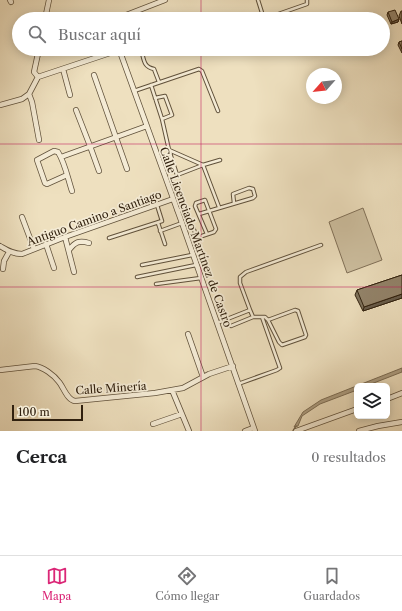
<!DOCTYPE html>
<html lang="es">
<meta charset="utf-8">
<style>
:root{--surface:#fff;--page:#f6f6f6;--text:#202124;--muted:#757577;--line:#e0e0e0;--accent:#db2777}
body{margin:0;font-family:"Libre Caslon Text",serif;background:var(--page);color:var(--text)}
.controls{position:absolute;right:12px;bottom:12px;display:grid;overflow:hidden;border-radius:6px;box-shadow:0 2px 10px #0003}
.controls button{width:36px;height:36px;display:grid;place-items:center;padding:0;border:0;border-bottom:1px solid var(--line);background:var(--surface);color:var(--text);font:20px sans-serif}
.compass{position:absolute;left:306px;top:68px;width:36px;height:36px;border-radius:50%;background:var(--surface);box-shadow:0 2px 10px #0003;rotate:243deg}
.scale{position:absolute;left:12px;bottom:10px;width:71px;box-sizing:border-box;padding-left:4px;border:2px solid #31210f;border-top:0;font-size:11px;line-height:14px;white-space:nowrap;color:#31210f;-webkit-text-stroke:3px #f4ebd5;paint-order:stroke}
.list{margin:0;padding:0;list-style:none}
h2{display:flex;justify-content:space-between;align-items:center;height:52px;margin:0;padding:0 16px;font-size:17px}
h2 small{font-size:13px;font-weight:400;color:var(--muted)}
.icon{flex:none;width:22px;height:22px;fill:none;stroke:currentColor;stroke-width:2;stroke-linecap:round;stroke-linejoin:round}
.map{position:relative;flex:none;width:402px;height:431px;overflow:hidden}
.search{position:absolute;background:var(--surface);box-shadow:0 2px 10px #0003;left:12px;right:12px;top:12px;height:44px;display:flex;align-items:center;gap:10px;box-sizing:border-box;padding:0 14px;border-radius:22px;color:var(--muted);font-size:15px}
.sheet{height:124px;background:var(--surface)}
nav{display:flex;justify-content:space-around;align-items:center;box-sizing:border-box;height:56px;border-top:1px solid var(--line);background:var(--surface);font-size:11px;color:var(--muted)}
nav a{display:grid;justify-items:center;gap:2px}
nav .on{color:var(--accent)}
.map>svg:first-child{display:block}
</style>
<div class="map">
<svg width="402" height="431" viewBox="0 0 402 431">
<rect width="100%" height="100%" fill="#eee0bf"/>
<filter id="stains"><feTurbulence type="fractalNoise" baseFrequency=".005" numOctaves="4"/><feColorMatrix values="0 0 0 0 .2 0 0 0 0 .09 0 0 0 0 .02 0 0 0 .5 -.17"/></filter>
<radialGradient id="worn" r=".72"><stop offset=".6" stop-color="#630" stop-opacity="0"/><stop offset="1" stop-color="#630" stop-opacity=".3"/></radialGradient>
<path fill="#cec0a1" stroke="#807058" d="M363 208 382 260 347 273 329 222Z"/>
<path fill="#ae9f83" stroke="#7c6d55" d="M402 368V372L366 386H357V390L320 404 302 416 298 426 294 427 303 412 321 400Z"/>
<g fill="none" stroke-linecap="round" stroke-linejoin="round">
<path stroke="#7c6d55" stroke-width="1.5" d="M293 431 296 426"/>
<defs>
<path id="service" d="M258 0 263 16 267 18 307 4V0
M141 49C144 59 143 67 154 69L159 82
M151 85 162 119 169 150 203 165 220 160
M134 91 199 69 202 71 218 111
M155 98 165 96 172 115 162 119
M169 150 177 175 203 165 219 207
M177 211 185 209 197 237H199L214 232 216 229 205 200 196 203 195 206 207 234
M199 214 253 198 255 196 253 189 249 188 233 194 234 203
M158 223 165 244
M160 231 182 223
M109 238 162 221 157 205
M142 265 192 255
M137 277 196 265
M156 284 201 278
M253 317H265L268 320 279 342 282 345 305 337 306 335 298 311 295 310 268 320
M217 323 250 310 240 283V277L246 272 321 245
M231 326 253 317 250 310
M238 384 277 370 280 368 262 317"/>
<path id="minor" d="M10 0 11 2
M45 19 49 0
M119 19 121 17 165 0
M119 49 182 223 255 431
M63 69 70 95
M94 75 127 169
M38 77 119 50
M38 77 29 94 32 102 39 140
M38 77 34 72 39 49
M0 105 22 99 29 94
M76 110 90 146 99 171
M61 157 147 126
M67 175 47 184 45 183 37 160 54 151 58 152C65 163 68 179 72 191
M22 217 34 249
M65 237 74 272
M46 244 54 268
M0 246C7 250 13 254 22 254L65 237 173 199
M69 250C75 242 79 240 89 243
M3 269 4 261 9 252
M188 334 203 377
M0 370 35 366C43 367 54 375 59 382 64 388 67 400 75 401L155 393 183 388 209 374 233 366
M172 390 189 431
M387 399 402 393
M153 424 182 414
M245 431 253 428
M296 431 357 409
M359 431 378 426 402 422"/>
</defs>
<use href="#service" stroke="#60513b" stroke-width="4.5"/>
<use href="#minor" stroke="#60513b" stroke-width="6"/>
<use href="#service" stroke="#f4ebd5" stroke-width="2.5"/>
<use href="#minor" stroke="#f4ebd5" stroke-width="4.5"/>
</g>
<path fill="#7e725c" stroke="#31210f" d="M401 11H402V24L399 16Z
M388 12 399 19 398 22 391 24 387 15Z
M402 41V53L398 45 399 42Z
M402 275V298L363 311 355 295 357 290Z"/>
<path fill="#675c4b" stroke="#31210f" d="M399 19 398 22 391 24 392 22Z
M402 294V298L363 311 364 307Z"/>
<path fill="#93846b" stroke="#31210f" d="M395 10 399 19 392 22 388 12Z
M402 41V49L399 42Z
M402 275V294L364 307 357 290Z"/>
<path fill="none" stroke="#c2185b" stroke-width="1" stroke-opacity="0.55" d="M201 0V19M201 49V431M0 144H402M0 287H402"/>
<g text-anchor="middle" stroke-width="3.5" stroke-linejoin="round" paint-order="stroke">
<g font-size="11" fill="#31210f" stroke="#f4ebd5">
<text transform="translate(94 218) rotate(-20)" y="4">Antiguo Camino a Santiago</text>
<text transform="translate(196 237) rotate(70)" y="4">Calle Licenciado Martínez de Castro</text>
<text transform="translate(111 388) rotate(-4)" y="4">Calle Minería</text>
</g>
</g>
<rect width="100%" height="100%" filter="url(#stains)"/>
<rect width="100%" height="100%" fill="url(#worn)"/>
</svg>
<div class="controls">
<button><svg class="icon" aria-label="layers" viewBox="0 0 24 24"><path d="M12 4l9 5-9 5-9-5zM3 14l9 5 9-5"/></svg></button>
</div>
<svg class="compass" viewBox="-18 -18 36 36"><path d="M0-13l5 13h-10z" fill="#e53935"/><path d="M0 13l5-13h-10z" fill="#757577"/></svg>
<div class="scale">100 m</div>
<div class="search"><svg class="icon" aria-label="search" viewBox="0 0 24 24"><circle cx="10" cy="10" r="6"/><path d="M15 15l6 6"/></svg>Buscar aquí</div>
</div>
<section class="sheet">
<h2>Cerca<small>0 resultados</small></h2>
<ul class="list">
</ul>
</section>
<nav>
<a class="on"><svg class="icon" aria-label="map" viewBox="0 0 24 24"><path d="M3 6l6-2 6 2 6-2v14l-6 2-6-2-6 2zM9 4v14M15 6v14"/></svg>Mapa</a>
<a><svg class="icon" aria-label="directions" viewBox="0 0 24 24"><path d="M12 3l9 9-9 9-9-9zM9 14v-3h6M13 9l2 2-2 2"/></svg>Cómo llegar</a>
<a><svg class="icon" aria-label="saved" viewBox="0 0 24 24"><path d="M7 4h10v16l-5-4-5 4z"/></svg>Guardados</a>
</nav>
